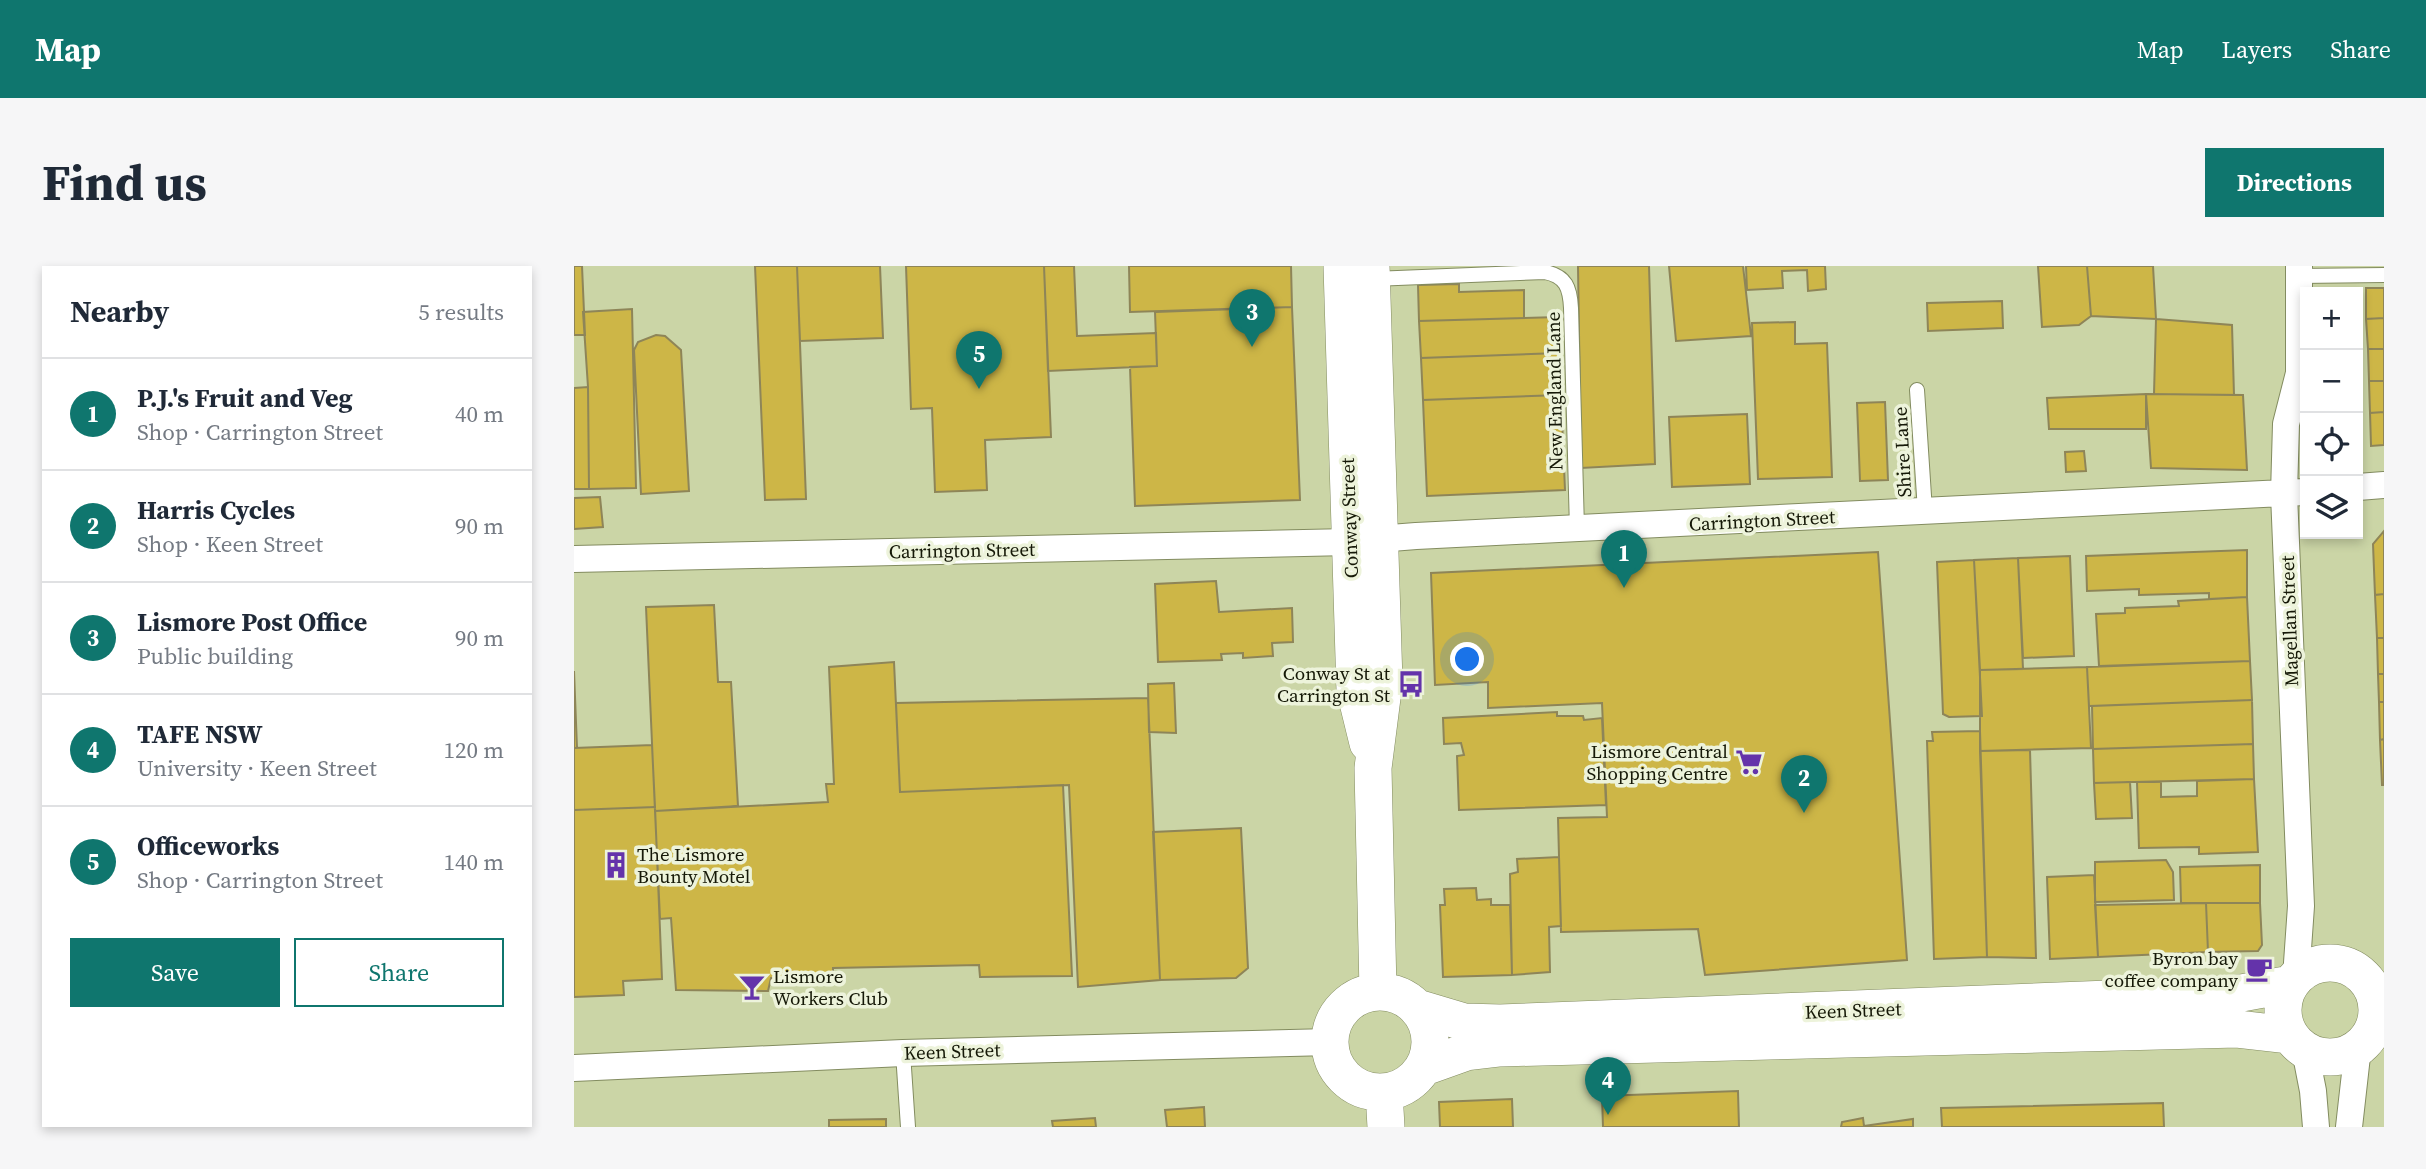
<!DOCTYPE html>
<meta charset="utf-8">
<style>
:root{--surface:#fff;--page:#f6f6f7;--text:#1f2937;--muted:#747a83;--line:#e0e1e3;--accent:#0f766e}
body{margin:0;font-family:"Source Serif 4",serif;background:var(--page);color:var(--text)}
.controls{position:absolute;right:21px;top:21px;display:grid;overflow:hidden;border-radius:0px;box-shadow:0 4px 10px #0003}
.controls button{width:63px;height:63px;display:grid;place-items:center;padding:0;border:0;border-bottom:2px solid var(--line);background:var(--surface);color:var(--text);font:35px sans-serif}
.you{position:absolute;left:894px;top:394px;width:24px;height:24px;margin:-18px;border:5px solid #fff;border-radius:50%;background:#1a73e8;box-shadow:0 0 0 10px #1a73e833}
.badge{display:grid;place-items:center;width:46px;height:46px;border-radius:50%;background:var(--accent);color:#fff;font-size:23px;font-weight:700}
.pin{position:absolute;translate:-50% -58px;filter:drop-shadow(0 2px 4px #0008)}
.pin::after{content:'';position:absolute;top:37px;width:24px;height:21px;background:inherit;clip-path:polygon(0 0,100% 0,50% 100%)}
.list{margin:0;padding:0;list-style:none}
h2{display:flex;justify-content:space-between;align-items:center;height:91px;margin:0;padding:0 28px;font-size:30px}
h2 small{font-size:23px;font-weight:400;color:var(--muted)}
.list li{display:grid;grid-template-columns:46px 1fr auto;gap:21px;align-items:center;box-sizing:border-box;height:112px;padding:0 28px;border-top:2px solid var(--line)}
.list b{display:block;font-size:26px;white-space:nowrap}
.list p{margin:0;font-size:23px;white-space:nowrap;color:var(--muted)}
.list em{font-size:23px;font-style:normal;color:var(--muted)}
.actions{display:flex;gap:14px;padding:21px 28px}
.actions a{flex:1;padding:16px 0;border:2px solid var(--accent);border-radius:0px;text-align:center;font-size:24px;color:var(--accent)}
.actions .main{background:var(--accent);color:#fff}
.icon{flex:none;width:38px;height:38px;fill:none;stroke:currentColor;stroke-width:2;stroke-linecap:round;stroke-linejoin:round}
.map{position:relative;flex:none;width:1810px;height:861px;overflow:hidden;border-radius:0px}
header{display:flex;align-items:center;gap:42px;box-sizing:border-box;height:98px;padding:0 35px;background:var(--accent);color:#fff}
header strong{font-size:33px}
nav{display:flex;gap:38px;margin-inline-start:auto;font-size:24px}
.intro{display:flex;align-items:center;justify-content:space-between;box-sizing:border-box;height:168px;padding:0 42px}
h1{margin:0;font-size:49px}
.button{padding:18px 32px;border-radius:0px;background:var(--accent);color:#fff;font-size:24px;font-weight:700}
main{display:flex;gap:42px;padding:0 42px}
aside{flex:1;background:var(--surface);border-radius:0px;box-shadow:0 4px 10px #0003}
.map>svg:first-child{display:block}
</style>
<header>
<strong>Map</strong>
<nav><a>Map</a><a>Layers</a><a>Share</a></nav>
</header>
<div class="intro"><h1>Find us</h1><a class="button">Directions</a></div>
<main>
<aside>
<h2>Nearby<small>5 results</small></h2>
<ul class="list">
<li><span class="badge">1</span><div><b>P.J.'s Fruit and Veg</b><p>Shop · Carrington Street</p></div><em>40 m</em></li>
<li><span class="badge">2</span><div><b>Harris Cycles</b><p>Shop · Keen Street</p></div><em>90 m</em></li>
<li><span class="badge">3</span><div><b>Lismore Post Office</b><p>Public building</p></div><em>90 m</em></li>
<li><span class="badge">4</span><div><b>TAFE NSW</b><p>University · Keen Street</p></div><em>120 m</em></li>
<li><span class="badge">5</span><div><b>Officeworks</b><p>Shop · Carrington Street</p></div><em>140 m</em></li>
</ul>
<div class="actions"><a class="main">Save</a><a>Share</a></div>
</aside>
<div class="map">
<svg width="1810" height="861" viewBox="0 0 1810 861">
<rect width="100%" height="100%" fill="#cbd5a6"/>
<path fill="#cdb647" stroke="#8e8558" stroke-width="2" d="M0 0H8L11 69H0Z
M181 0H223L232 233 191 234Z
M223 0H306L309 72 226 75Z
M332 0H470L477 171 411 174 413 224 361 226 358 142 337 143Z
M470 0H500L503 70 582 67 583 100 474 105Z
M555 0H717L718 41 556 46Z
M1004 0H1075L1081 198 1007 202Z
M1095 0H1169L1177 70 1102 75Z
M1172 0H1251L1252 23 1234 25 1233 4 1208 5 1209 22 1173 24Z
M1464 0H1513L1517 50 1505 59 1468 61Z
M1513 0H1579L1582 53 1517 50Z
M885 18V26L950 24V52L845 55 844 19Z
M1792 22H1810V52L1792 53Z
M1428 35 1429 62 1354 65 1353 37Z
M718 41 726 234 561 240 556 101 583 100 581 46Z
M58 43 62 222 15 223 14 121 9 46Z
M984 51 985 87 847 92 845 55Z
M1810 52V83H1794L1792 53Z
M1582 53 1658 59 1660 129 1580 128Z
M1221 56V78L1253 77 1258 211 1184 213 1178 57Z
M82 69 91 70 107 84 115 225 67 228 60 84 64 76Z
M1794 83H1810V115H1795Z
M985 87 987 129 849 134 847 92Z
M1795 115H1810V146L1796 147Z
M14 121 15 223H0V122Z
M1572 128 1669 129 1673 204 1577 202Z
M1572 128V163H1475L1473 132Z
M987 129 991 224 853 230 849 134Z
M1311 136 1314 214 1286 215 1283 137Z
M1810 146V179L1797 180 1796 147Z
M1173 148 1176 218 1098 221 1095 151Z
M1510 185 1512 205 1492 206 1491 186Z
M26 231 29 261 0 263V232Z
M1810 265V328L1801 329 1799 278Z
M1673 284V331L1635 333V327L1565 329V323L1513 325 1512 290Z
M1304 286 1333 694 1131 709 1124 663 987 666 984 552 1033 551 1028 437 914 442V416L861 419 857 307Z
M1496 290 1500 390 1449 392 1444 292Z
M1444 292 1449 403 1406 404 1400 294Z
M1400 294 1408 450 1375 451 1369 448 1363 296Z
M642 315 645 346 718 342 719 376 698 377 699 390 669 392V387L647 388 648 394 584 396 581 318Z
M1810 328V372H1803L1801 329Z
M1673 331 1676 395 1525 400 1522 348 1551 347V342L1605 340 1604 335Z
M140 339 144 416H157L164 540 81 545 72 341Z
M1803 372H1810V408H1804Z
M1676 395 1678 434 1515 440 1513 401Z
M320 396 326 526 489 519 498 710 406 711 405 699 259 702V710L197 712 194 725 102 724 97 652 86 653 81 545 254 536 252 518H260L255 401Z
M1513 401 1517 482 1406 485V404Z
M0 405 3 482H0Z
M1804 408H1810V436H1805Z
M600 417 602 467 575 466 574 418Z
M574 432 586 714 504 721 495 519 326 526 322 437Z
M1678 434 1679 478 1519 483 1518 440Z
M1805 436H1810V473L1806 474Z
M983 446V450H1009L1010 454 1028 452 1032 539 885 544 883 490 890 489 887 477 870 478 869 452Z
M1406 465 1413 691 1360 693 1353 475H1359L1358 466Z
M1810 473V519H1808L1806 474Z
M1679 478 1680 513 1520 517 1519 483Z
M78 479 81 541 0 544V482Z
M1456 484 1462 692 1413 691 1406 485Z
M1680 513 1684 586 1625 588V581L1565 582 1563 516H1587V531L1623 530V515Z
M1556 516 1558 552 1522 553 1520 517Z
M81 541 88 713 49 715 50 729 0 731V544Z
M667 562 674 702 662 712 586 714 579 566Z
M985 591 987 660 975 661 976 706 938 709 936 608 944 606 943 593Z
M1592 594 1599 606 1600 634 1521 636V596Z
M1686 599V637H1607L1606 601Z
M1520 609 1524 691 1476 693 1473 611Z
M902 622 903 634 917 633V639H936L938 709 869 711 866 639H871L870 623Z
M1632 637H1686L1688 679 1684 685 1634 686Z
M1632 637 1634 686 1524 691 1521 639Z
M1164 825 1165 861H1029L1028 830Z
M938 833 939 861H866L865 836Z
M1589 837 1590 861H1368L1367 842Z
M630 841 631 861H593L591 844Z
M521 852 522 861H479L478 855Z
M1289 852 1290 860 1339 853V861H1267L1268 856Z
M312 853V861H255V854Z"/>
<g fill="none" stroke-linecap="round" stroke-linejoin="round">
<defs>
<path id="lane" d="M1725 10 1810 9
M799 13 971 6C992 10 996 22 997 42L1003 263
M1343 124 1351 245
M329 787 334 861"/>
<path id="street" d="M1784 221 1810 219
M792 280 804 273 842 270 1731 226
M0 293 775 276
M1722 711 1727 640 1710 228 1712 158 1725 107V0
M1731 784 1739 825 1742 861
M0 802 329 787 756 776
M1775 861 1784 781"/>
<path id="secondary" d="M768 0 781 424 794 477
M797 0 810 416 799 502 804 725
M1709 744a47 47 0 1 1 94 0a47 47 0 1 1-94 0Z
M756 776a50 50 0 1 1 100 0a50 50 0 1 1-100 0Z
M843 742 890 756 926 757 1662 728 1717 718
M850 801 892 786 926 782 1663 763 1716 769
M810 826 812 861"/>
</defs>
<use href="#lane" stroke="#838c60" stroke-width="16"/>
<use href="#street" stroke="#838c60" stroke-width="28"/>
<use href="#secondary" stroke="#838c60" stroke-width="38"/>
<use href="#lane" stroke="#fff" stroke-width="14"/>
<use href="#street" stroke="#fff" stroke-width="26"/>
<use href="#secondary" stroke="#fff" stroke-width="37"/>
</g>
<defs>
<symbol id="bus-bare" viewBox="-9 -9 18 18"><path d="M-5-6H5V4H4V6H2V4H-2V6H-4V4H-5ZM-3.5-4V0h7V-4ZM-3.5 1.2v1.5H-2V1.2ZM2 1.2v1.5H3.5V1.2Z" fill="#6433aa" stroke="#edf3db" stroke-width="2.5" paint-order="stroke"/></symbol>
<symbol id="supermarket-bare" viewBox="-9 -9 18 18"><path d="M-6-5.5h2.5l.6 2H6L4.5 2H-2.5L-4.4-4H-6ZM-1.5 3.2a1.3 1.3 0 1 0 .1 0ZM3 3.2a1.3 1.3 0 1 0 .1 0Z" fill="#6433aa" stroke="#edf3db" stroke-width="2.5" paint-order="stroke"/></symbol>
<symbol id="building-bare" viewBox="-9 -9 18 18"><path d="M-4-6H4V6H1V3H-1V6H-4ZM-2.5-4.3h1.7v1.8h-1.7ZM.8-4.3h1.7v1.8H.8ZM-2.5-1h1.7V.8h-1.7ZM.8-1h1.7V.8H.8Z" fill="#6433aa" stroke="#edf3db" stroke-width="2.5" paint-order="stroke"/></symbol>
<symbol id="cafe-bare" viewBox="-9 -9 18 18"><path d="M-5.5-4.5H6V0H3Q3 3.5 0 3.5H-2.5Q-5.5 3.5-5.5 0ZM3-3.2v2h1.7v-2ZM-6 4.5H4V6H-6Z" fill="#6433aa" stroke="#edf3db" stroke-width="2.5" paint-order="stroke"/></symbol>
<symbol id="bar-bare" viewBox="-9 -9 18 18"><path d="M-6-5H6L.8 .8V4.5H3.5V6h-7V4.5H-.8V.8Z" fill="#6433aa" stroke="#edf3db" stroke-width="2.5" paint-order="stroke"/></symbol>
</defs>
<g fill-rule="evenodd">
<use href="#bus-bare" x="818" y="399" width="38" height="38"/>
<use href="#supermarket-bare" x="1156" y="477" width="38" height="38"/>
<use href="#building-bare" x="23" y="580" width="38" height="38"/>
<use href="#cafe-bare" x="1666" y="684" width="38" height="38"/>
<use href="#bar-bare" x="159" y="702" width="38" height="38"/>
</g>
<g text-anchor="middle" stroke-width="7" stroke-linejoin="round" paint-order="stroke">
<g font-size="19" fill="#151807" stroke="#edf3db">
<text transform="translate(980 125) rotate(-91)" y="7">New England Lane</text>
<text transform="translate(1328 186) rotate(-93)" y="7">Shire Lane</text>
<text transform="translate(775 252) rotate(-92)" y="7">Conway Street</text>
<text transform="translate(1188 254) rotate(-3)" y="7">Carrington Street</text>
<text transform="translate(388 284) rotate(-1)" y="7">Carrington Street</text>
<text transform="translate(1715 355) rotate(-92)" y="7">Magellan Street</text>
<text transform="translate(1279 744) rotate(-2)" y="7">Keen Street</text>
<text transform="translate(378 785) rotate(-2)" y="7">Keen Street</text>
</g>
<g font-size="19" fill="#151807" stroke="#edf3db" text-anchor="end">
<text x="816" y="414">Conway St at<tspan x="816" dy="22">Carrington St</tspan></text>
<text x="1154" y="492">Lismore Central<tspan x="1154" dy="22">Shopping Centre</tspan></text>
<text x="63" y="595" text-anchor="start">The Lismore<tspan x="63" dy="22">Bounty Motel</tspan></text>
<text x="1664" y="699">Byron bay<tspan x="1664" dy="22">coffee company</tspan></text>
<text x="199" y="717" text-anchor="start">Lismore<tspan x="199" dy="22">Workers Club</tspan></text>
</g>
</g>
</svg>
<div class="controls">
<button>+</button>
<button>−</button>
<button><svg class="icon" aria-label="locate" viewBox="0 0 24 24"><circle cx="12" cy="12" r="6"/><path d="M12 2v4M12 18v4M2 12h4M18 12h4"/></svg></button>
<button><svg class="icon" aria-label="layers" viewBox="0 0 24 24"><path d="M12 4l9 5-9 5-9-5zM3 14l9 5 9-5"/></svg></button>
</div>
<div class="you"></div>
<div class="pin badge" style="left:1050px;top:322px">1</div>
<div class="pin badge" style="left:1230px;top:547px">2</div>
<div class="pin badge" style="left:678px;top:81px">3</div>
<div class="pin badge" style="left:1034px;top:849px">4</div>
<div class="pin badge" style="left:405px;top:123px">5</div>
</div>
</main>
